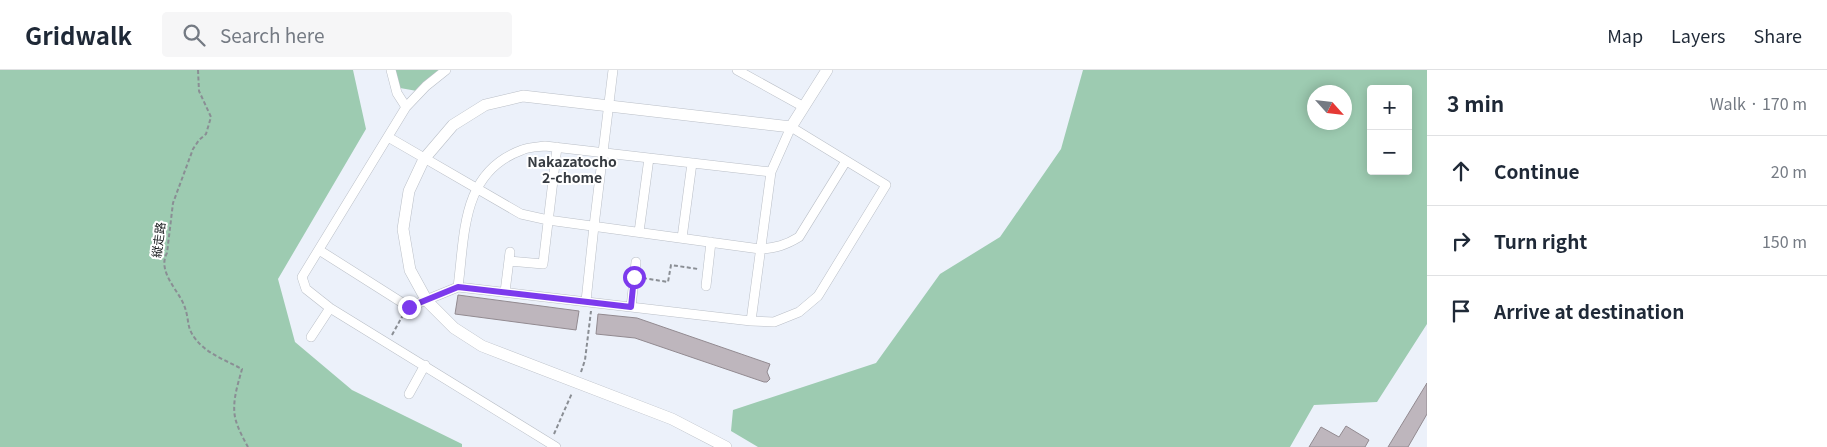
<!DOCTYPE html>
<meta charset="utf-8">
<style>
:root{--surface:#fff;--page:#f6f6f7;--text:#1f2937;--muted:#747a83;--line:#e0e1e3}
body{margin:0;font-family:Georgia,"Noto Sans JP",serif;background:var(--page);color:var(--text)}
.controls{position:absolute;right:15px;top:15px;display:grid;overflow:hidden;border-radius:5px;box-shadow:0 2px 12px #0003}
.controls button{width:45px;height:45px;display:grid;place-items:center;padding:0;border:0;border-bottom:1px solid var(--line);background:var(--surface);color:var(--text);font:25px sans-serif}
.compass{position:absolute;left:1307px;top:15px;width:45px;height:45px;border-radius:50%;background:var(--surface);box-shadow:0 2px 12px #0003;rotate:117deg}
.stop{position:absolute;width:15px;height:15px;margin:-11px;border:4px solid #7c3aed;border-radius:50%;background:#fff}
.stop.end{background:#7c3aed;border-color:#fff;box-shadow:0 1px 5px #0008}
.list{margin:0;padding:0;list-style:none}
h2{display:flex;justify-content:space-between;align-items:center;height:65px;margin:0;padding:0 20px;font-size:21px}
h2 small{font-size:16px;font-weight:400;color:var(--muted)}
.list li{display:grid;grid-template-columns:32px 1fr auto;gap:15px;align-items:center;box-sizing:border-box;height:70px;padding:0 20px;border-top:1px solid var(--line)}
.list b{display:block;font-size:19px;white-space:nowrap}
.list em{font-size:16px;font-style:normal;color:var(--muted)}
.icon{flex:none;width:28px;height:28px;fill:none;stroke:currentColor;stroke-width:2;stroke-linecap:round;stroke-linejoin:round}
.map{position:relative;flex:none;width:1427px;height:377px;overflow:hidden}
header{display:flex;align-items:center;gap:30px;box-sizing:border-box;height:70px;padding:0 25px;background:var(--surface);border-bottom:1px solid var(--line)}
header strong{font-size:24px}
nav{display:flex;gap:28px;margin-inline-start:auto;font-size:18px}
.search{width:350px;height:45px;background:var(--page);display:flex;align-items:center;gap:12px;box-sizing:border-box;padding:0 18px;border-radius:5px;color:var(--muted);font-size:19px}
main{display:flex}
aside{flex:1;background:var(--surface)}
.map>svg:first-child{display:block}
</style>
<header>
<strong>Gridwalk</strong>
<div class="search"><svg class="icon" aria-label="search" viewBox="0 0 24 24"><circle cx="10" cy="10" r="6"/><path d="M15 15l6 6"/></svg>Search here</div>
<nav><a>Map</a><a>Layers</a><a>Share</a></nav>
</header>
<main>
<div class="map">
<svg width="1427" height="377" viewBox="0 0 1427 377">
<rect width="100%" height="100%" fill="#ecf1fa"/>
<path fill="#9dcbb1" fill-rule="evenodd" d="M0 0H353L366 59 278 209 295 272 352 320 462 374V377H0Z
M395 0H439L421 15 417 21 400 18Z
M1083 0H1427V254L1377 332 1314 335 1290 377H758L731 361 733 340 876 293 940 204 1000 167 1061 79ZM1371 19H1408V101H1371ZM1344 22V52H1314V22Z"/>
<path fill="#beb6bd" stroke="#928a90" d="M458 225 579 241 576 260 455 244Z
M598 244 637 248 770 294 767 302 770 309 767 312H764L635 268 596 264Z
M1427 313V344L1408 377H1388Z
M1346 356 1369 370 1365 377H1309L1321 357 1339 367Z"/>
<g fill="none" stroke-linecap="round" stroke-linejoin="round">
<defs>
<path id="minor" d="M391 0 397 23 406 37
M446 0 426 16 406 37 302 207 306 219 330 238 556 377
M737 0 804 37
M388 67 521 144 548 150 760 179C776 178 786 175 799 167L846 91
M639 162 649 88
M682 168 692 93
M319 180 409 237 458 217 751 251 774 252 799 242 818 226 886 115 791 57 771 102 751 251
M509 191 543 194 557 77
M706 216 711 172
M458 217C465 164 461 102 522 80 529 77 537 77 545 76L771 102
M505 222 510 182
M586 231 594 156 613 0
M631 237 636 192
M311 267 330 238
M409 324 425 295"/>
<path id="tertiary" d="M726 377 672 349 482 276 454 258 427 231 410 200 403 159 409 121 424 89 453 55 485 35 523 26 791 57 827 0"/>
</defs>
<use href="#minor" stroke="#babfc7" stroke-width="10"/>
<use href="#tertiary" stroke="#babfc7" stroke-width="12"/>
<path stroke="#8a8e94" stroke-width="2" stroke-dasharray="4 2.5" stroke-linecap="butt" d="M198 0 199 21 211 47 206 64 199 70 193 79 173 133 167 183C157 201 178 220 184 235 191 253 184 259 202 276 213 286 229 292 242 299 238 314 232 331 235 347 237 357 243 368 248 377
M643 208 668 212 671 195 698 199
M392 265 403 245
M581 302 585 290 591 241
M554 364 572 323"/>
<use href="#minor" stroke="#fff" stroke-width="9"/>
<use href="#tertiary" stroke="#fff" stroke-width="11"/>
</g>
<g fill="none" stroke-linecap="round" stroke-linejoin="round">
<path stroke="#7c3aed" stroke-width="6" d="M409 237 458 217 631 237 634 207"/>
</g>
<g text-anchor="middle" stroke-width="4" stroke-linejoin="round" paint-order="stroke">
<g font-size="12" fill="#17191c" stroke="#fff">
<text transform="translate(159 170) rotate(-83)" y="4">縦走路</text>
</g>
<g font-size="14" font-weight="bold" fill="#373c42" stroke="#fff">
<text x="572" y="97">Nakazatocho<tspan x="572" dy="16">2-chome</tspan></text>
</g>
</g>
</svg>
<div class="controls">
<button>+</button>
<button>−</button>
</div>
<svg class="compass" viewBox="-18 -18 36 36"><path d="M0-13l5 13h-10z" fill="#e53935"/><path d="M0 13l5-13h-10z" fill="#747a83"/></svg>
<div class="stop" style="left:634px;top:207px"></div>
<div class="stop end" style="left:409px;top:237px"></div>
</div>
<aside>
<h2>3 min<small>Walk · 170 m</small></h2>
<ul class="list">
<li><svg class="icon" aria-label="ahead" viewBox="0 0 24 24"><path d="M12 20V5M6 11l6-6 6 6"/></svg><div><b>Continue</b></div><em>20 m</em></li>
<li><svg class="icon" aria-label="right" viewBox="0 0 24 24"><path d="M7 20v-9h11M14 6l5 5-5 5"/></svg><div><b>Turn right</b></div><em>150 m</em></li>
<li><svg class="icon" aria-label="arrive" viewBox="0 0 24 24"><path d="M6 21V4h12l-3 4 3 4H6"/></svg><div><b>Arrive at destination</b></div></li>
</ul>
</aside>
</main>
